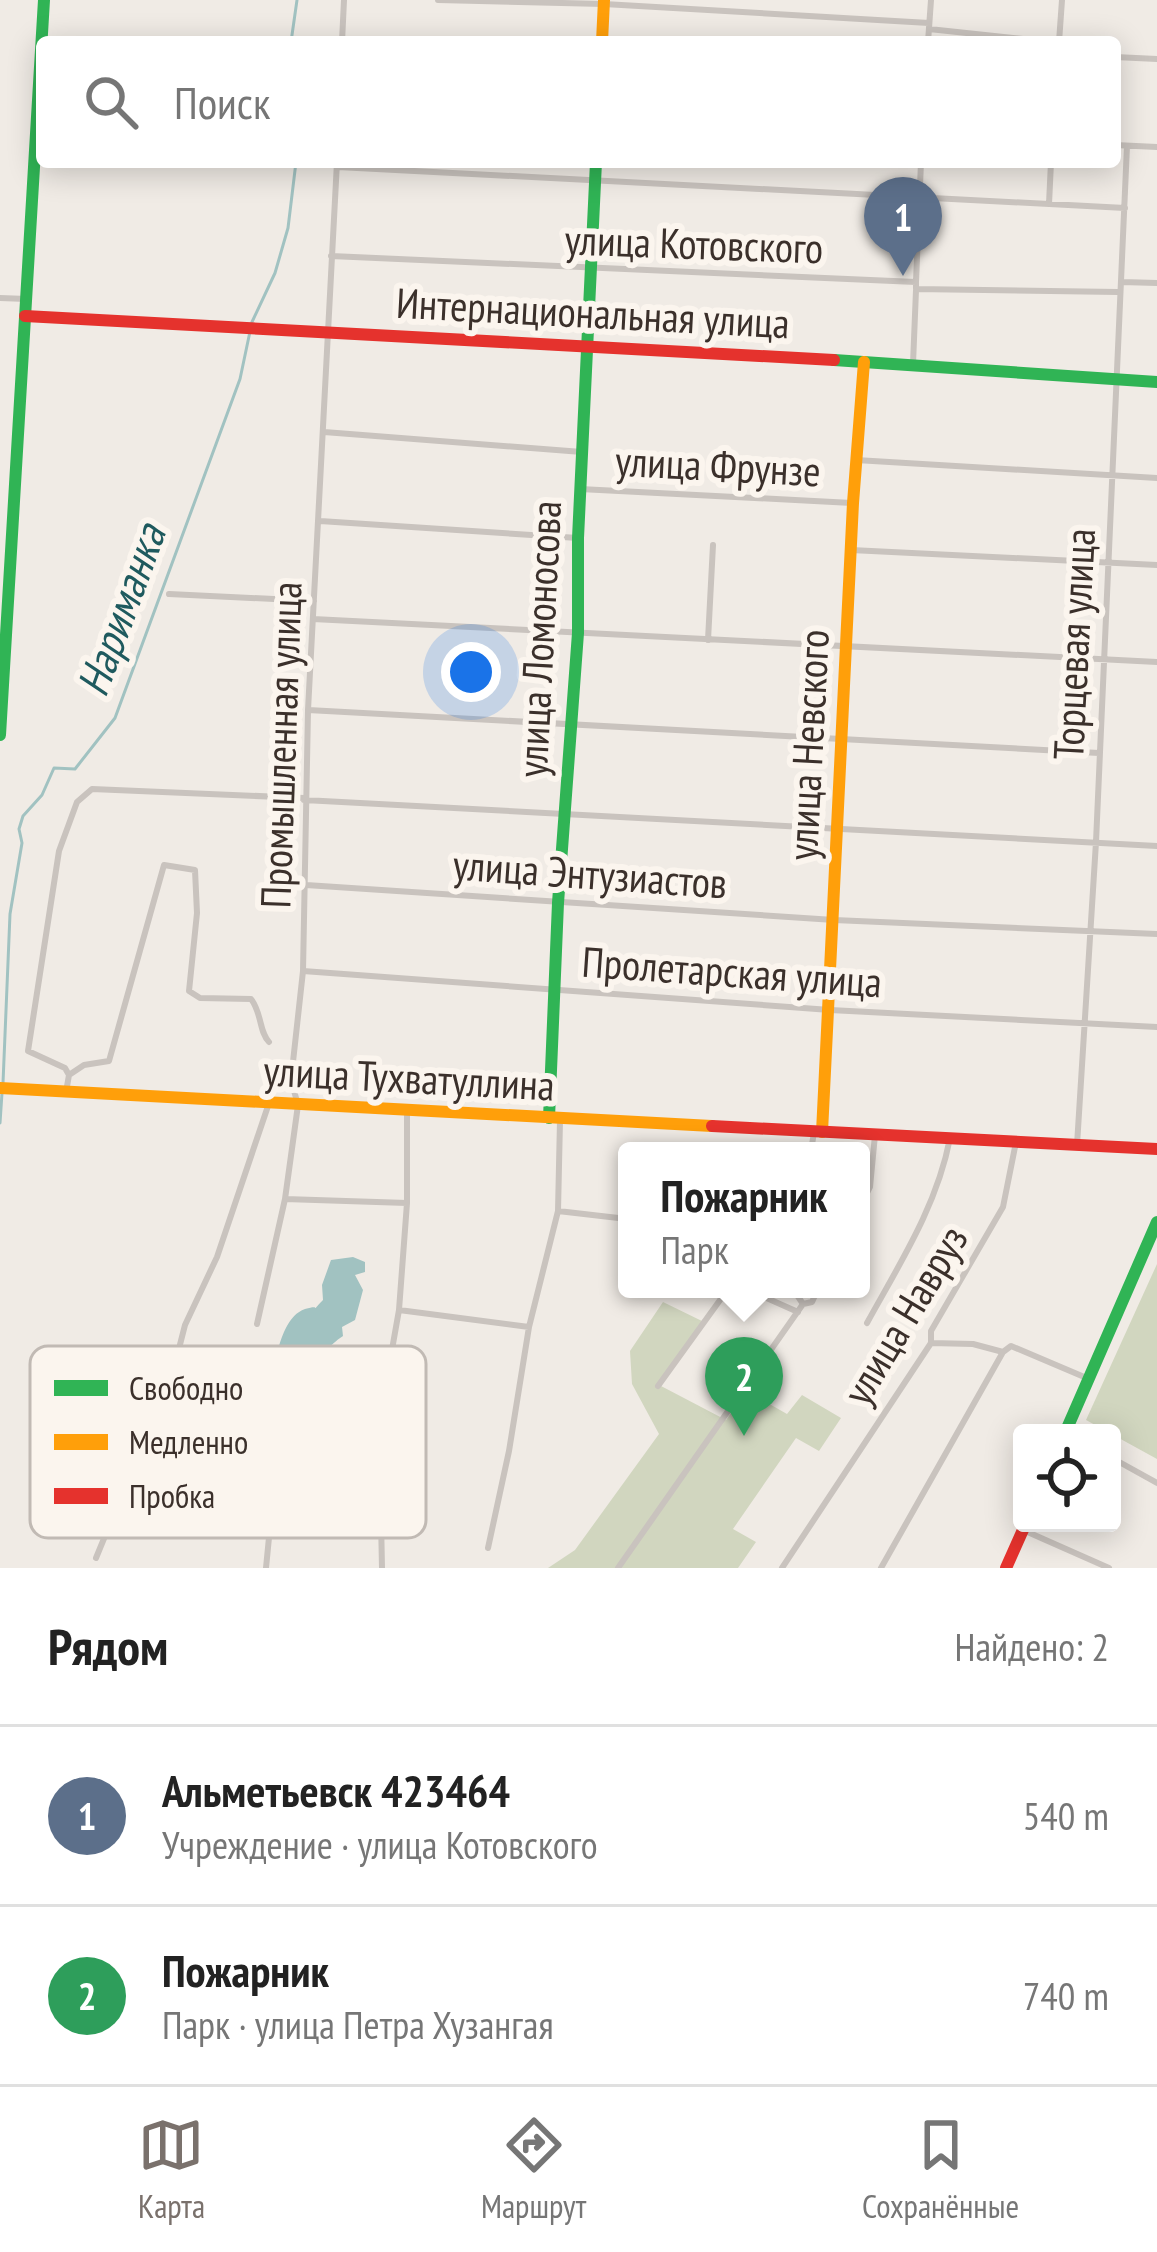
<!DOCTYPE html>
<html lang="ru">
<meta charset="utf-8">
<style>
:root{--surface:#fff;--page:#f2f2f2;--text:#222;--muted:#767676;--line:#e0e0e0;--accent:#7a716c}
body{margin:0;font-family:"PT Sans Narrow",sans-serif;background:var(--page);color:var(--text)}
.controls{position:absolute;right:36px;bottom:36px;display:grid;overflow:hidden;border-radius:12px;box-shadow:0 6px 30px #0003}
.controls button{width:108px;height:108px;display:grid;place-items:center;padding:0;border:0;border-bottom:3px solid var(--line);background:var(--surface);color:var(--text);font:60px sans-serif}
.you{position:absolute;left:471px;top:672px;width:42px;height:42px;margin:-30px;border:9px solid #fff;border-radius:50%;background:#1a73e8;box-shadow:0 0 0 18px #1a73e833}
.badge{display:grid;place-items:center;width:78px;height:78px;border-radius:50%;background:var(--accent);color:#fff;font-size:39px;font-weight:700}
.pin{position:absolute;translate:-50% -99px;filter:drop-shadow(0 3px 6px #0008)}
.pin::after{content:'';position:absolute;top:63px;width:42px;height:36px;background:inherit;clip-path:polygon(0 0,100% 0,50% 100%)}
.popup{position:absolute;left:618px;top:1142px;width:252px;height:156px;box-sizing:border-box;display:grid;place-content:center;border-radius:12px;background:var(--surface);filter:drop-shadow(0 3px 9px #0005);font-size:39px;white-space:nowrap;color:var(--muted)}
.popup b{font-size:45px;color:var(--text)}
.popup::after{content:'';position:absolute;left:50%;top:100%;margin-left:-24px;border:24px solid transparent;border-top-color:var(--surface)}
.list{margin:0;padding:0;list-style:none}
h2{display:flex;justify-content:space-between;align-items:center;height:156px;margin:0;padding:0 48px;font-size:51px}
h2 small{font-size:39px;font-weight:400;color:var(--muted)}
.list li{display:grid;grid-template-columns:78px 1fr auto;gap:36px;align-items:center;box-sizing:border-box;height:180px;padding:0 48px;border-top:3px solid var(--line)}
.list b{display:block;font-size:45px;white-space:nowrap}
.list p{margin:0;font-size:39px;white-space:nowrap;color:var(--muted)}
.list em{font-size:39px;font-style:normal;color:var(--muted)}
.icon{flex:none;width:66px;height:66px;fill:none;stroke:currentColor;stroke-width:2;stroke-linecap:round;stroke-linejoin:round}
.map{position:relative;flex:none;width:1157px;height:1568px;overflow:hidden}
.search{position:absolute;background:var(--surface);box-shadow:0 6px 30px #0003;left:36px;right:36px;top:36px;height:132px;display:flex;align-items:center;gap:30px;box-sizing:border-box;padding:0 42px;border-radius:12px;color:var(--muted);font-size:45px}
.sheet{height:516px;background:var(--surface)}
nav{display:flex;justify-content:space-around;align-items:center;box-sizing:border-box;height:168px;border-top:3px solid var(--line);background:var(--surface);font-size:33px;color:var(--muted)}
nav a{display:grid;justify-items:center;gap:6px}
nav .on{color:var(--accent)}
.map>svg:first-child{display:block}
</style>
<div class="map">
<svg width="1157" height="1568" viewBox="0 0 1157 1568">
<rect width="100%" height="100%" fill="#f0ebe5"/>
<path fill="#d1d6bf" d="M1157 1264V1459L1086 1420Z
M663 1302 704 1322 661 1386 726 1420 747 1391 787 1414 802 1395 841 1418 819 1451 796 1438 733 1529 756 1542 738 1568H548L575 1550 659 1434 632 1384 630 1351Z"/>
<path fill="#a1c2c1" d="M353 1257 365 1262V1272L355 1275 363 1290 355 1320 342 1327 343 1336C329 1345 320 1359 305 1364L294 1361 279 1346C282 1337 288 1315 305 1309 324 1303 308 1315 323 1300L322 1285 331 1260Z"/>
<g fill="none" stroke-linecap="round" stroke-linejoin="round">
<path stroke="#a1c2c1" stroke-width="3" d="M291 42 297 0
M3 1083 10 914 22 843 19 829 23 816 42 795 54 768 75 769 115 718 240 379 252 322 275 273 288 228 296 162
M0 1123 2 1093"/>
<path stroke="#c9c3be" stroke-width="6" d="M438 0 604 4 929 23
M929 29 1051 42
M342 42 344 0
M928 42 931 0
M1059 42 1062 0
M1115 57 1157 59
M1115 145 1157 147
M338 167 1125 208
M1049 204 1051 162
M331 256 916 282V289L1118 292
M916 282 921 162
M1122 282 1157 283
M0 298 27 299
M913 364 916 290
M324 432 582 452
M856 460 1157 478
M580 489 852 503
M320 521 578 538
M851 550 1157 565
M169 594 314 601
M313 619 1157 662
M708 640 713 545
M308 710 1099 753
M304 800 1157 846
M306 885 834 920 1157 934
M303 971 830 1010 1157 1027
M69 1075 65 1068 28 1051 59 851 77 802 92 789 304 798
M66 1092 69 1075 84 1065 109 1061 164 865 195 870 197 913 189 991 200 998 251 999C262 1013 259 1032 269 1042
M1077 1145 1096 842 1127 146
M811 1151 814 1132
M285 1199 407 1203
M861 1205 870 1187 875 1135
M558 1211 627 1219
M746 1289 798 1312
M793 1289 803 1304
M399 1310 529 1327
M867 1323C900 1263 937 1206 950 1138
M257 1324 285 1199 298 1105 291 1080 303 971 308 710 337 162
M931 1343 973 1344 1003 1352 1011 1346 1089 1379
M658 1386 728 1289
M1112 1458 1157 1483
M1023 1530 1109 1568
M488 1548 509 1451 529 1327 558 1211 560 1120
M96 1558 174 1368 185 1325 217 1257 269 1103
M266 1568 281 1415 288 1409 379 1423
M382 1568 379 1423 399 1310 407 1203V1111
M618 1568 803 1304 812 1302 818 1289
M782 1568 931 1343V1331L1003 1207 1016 1142
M881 1568 1003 1352"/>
<path stroke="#30b455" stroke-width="12" d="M834 360 1157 382
M0 735 44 0
M549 1118 558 903 578 633V538L596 162
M1065 1433 1157 1222"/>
<path stroke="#ff9f0a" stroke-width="12" d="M602 42 604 0
M0 1088 712 1126
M822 1132 853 503 864 362"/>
<path stroke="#e5322d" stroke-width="12" d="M25 316 834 360
M712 1126 1157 1149
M1006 1568 1026 1523"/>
</g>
<g text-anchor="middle" stroke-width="12" stroke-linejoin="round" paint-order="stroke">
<g font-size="42" fill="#3b302b" stroke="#fbf5ee">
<text transform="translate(694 244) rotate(2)" y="15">улица Котовского</text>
<text transform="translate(593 313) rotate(3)" y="15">Интернациональная улица</text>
<text transform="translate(718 466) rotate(3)" y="15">улица Фрунзе</text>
<text transform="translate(539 639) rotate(-87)" y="15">улица Ломоносова</text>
<text transform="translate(1074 644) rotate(-87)" y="15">Торцевая улица</text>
<text transform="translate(281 745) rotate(-88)" y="15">Промышленная улица</text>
<text transform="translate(808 745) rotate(-87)" y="15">улица Невского</text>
<text transform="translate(590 874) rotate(4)" y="15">улица Энтузиастов</text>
<text transform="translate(732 972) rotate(4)" y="15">Пролетарская улица</text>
<text transform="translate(409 1078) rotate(3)" y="15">улица Тухватуллина</text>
<text transform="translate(905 1315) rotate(-59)" y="15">улица Навруз</text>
</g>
<g font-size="45" font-style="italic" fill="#1f5a5e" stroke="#fbf5ee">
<text transform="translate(121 610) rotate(-70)" y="16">Нариманка</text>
</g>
</g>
<rect x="30" y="1346" width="396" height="192" rx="18" fill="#fbf5ee" stroke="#c1bab4" stroke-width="3"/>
<rect x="54" y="1380" width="54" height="16" fill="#30b455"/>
<rect x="54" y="1434" width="54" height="16" fill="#ff9f0a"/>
<rect x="54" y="1488" width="54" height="16" fill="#e5322d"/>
<g font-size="33" fill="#3b302b">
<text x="129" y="1400">Свободно</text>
<text x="129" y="1454">Медленно</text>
<text x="129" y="1508">Пробка</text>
</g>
</svg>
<div class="controls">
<button><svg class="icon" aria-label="locate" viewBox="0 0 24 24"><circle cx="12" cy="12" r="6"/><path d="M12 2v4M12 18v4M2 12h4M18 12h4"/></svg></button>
</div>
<div class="you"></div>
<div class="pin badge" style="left:903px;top:276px;background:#5c6f8a">1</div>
<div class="pin badge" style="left:744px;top:1436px;background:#2e9e5b">2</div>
<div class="popup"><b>Пожарник</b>Парк</div>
<div class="search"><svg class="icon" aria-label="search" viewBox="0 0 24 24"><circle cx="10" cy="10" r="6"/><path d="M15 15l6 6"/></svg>Поиск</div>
</div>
<section class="sheet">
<h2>Рядом<small>Найдено: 2</small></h2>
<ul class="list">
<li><span class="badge" style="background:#5c6f8a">1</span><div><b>Альметьевск 423464</b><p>Учреждение · улица Котовского</p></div><em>540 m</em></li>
<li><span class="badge" style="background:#2e9e5b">2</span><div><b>Пожарник</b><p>Парк · улица Петра Хузангая</p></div><em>740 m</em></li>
</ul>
</section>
<nav>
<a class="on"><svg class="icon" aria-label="map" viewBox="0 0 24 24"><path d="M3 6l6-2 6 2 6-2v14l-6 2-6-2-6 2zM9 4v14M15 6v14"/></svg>Карта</a>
<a><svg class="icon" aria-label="directions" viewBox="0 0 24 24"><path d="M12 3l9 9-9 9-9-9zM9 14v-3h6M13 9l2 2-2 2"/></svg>Маршрут</a>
<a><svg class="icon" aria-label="saved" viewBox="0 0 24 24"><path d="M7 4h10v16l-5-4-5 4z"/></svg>Сохранённые</a>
</nav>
